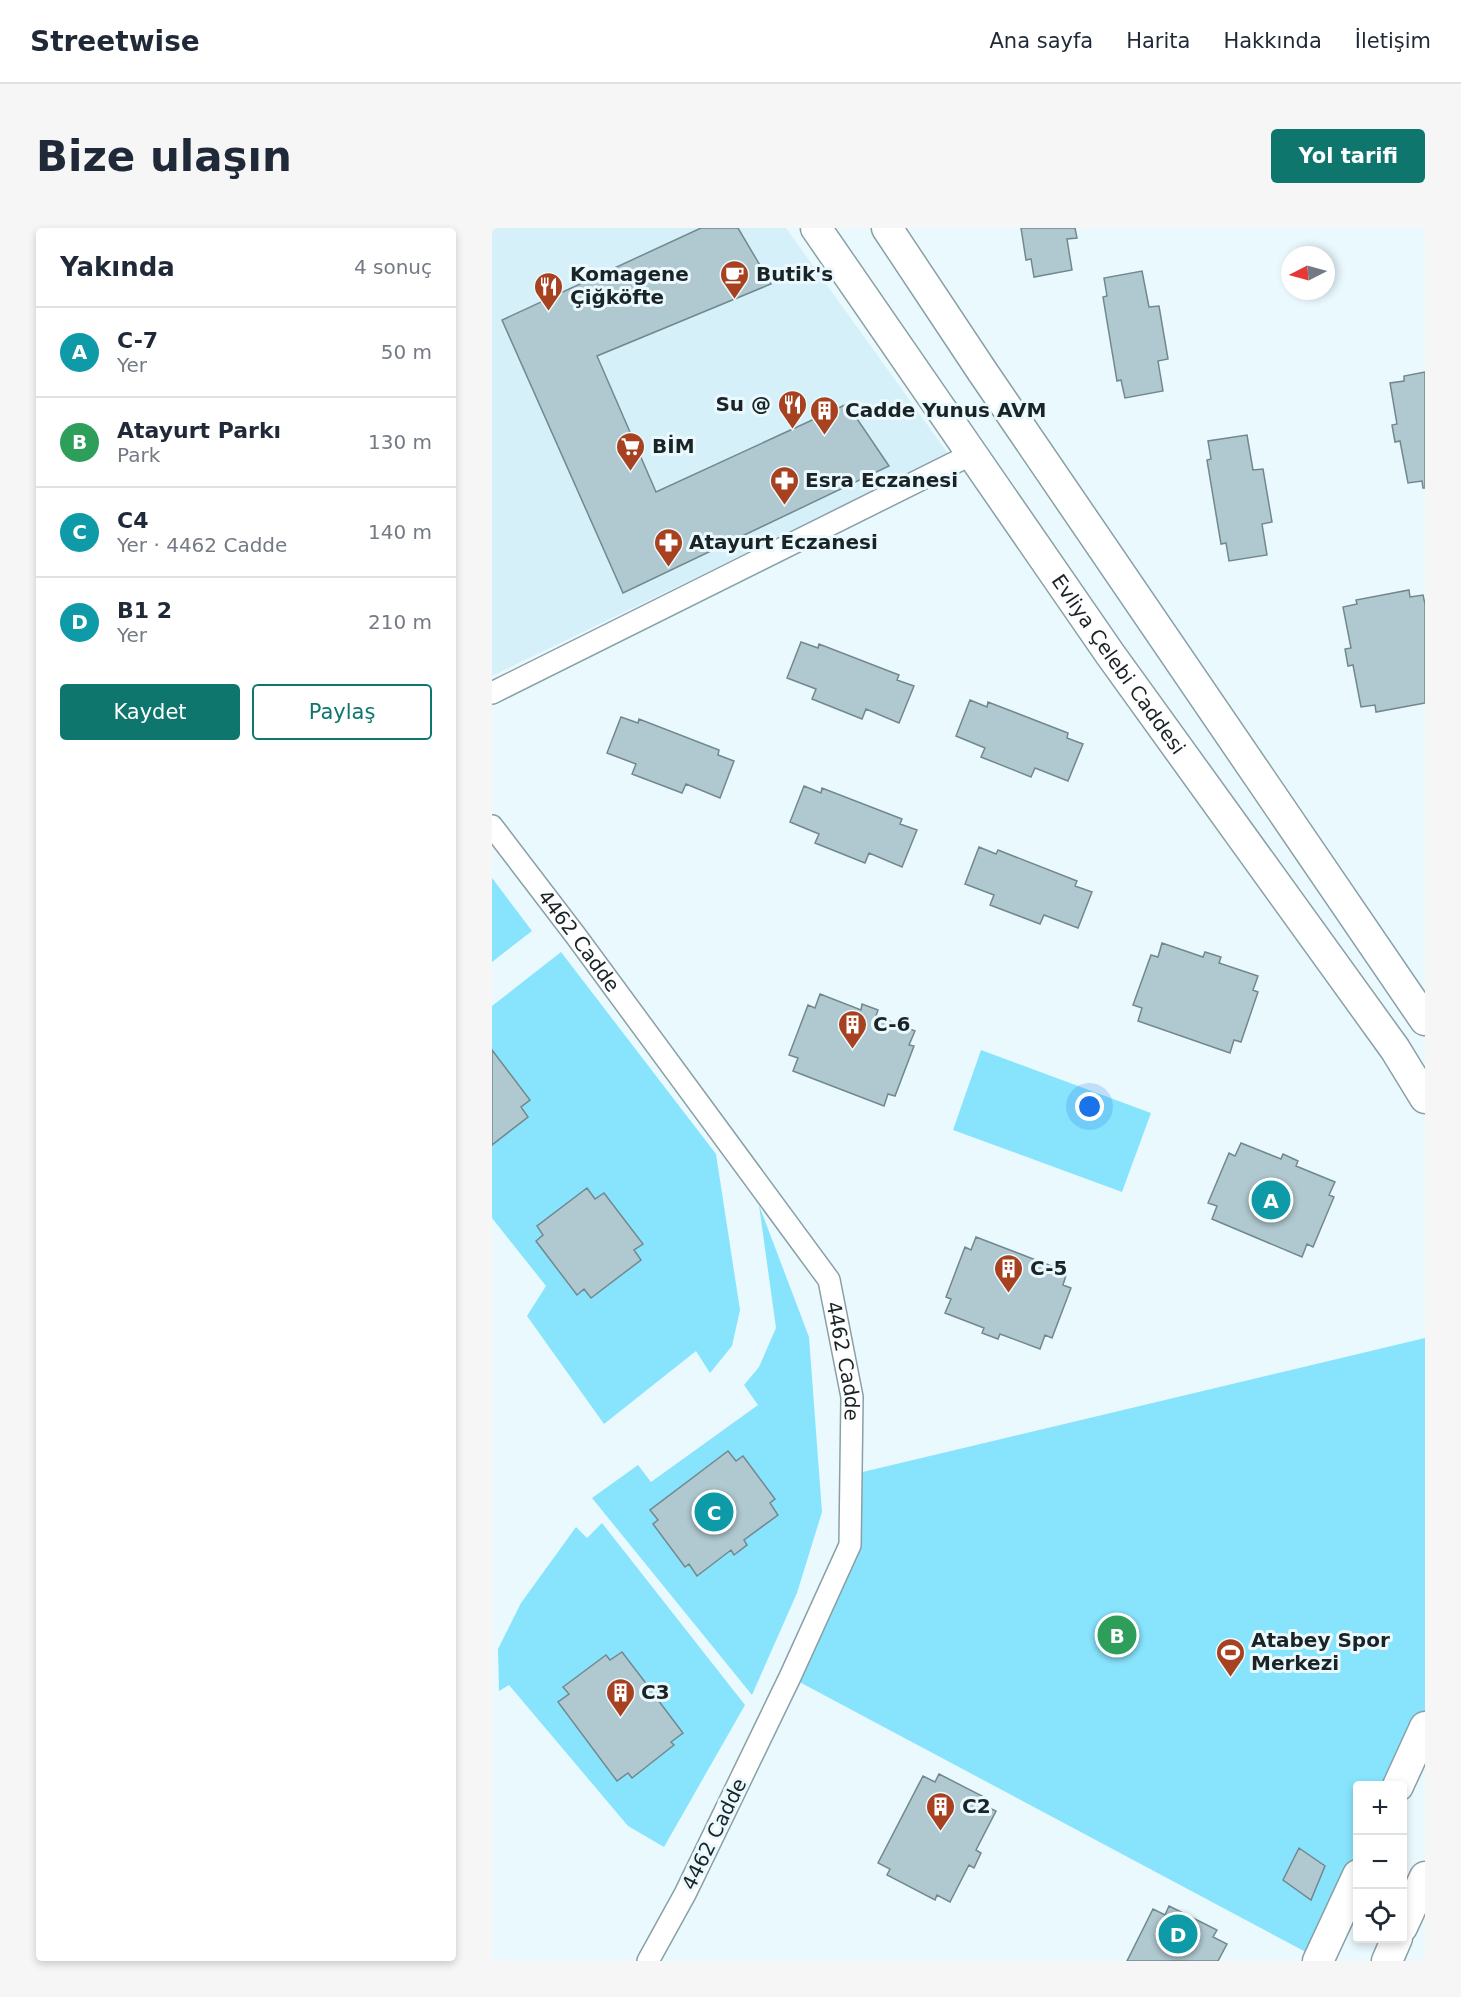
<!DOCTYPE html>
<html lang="tr">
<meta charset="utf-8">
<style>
:root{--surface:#fff;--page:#f6f6f7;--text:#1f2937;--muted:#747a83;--line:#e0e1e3;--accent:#0f766e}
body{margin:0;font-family:"DejaVu Sans",sans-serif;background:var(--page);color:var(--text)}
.controls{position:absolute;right:18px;bottom:18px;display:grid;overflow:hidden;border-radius:6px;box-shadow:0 3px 9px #0003}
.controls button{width:54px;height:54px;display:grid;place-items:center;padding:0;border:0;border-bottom:2px solid var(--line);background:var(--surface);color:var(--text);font:30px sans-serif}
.compass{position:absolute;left:789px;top:18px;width:54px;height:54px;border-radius:50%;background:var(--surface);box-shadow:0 3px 9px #0003;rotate:264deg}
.you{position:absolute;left:598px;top:879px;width:21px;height:21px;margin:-15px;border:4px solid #fff;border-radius:50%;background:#1a73e8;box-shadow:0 0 0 9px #1a73e833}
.badge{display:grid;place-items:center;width:39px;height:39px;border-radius:50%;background:var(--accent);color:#fff;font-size:20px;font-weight:700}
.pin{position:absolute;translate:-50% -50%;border:3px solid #fff;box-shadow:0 2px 6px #0006}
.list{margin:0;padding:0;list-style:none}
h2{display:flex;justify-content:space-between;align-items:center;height:78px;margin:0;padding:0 24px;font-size:26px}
h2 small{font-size:20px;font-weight:400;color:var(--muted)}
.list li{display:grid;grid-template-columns:39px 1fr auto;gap:18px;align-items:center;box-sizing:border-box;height:90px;padding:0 24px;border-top:2px solid var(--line)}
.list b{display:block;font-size:22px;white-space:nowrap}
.list p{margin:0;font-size:20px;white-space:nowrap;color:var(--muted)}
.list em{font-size:20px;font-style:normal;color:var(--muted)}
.actions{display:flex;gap:12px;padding:18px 24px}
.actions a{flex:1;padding:14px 0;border:2px solid var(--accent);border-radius:6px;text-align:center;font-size:21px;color:var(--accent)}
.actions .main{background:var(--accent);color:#fff}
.icon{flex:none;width:33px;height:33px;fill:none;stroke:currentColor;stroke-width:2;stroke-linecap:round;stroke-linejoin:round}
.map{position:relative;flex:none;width:933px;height:1733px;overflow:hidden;border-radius:6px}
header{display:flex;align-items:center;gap:36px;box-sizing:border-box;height:84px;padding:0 30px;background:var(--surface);border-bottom:2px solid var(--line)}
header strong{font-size:28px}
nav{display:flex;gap:33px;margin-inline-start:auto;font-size:21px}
.intro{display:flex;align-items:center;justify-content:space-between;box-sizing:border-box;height:144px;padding:0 36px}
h1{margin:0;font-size:42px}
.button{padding:15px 27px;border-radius:6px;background:var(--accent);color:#fff;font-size:21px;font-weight:700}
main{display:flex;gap:36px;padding:0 36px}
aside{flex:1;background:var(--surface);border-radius:6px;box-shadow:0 3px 9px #0003}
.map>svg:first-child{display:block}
</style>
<header>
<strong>Streetwise</strong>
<nav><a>Ana sayfa</a><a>Harita</a><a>Hakkında</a><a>İletişim</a></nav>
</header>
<div class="intro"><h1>Bize ulaşın</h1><a class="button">Yol tarifi</a></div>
<main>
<aside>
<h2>Yakında<small>4 sonuç</small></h2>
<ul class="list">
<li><span class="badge" style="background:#0f9aa8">A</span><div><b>C-7</b><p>Yer</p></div><em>50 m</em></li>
<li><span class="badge" style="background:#2e9e5b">B</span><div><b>Atayurt Parkı</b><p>Park</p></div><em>130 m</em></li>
<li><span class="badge" style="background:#0f9aa8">C</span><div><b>C4</b><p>Yer · 4462 Cadde</p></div><em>140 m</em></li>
<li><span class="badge" style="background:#0f9aa8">D</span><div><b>B1 2</b><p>Yer</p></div><em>210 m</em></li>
</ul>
<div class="actions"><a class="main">Kaydet</a><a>Paylaş</a></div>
</aside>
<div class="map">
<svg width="933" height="1733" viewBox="0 0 933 1733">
<rect width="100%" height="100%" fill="#eaf9fe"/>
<path fill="#d5f0f8" d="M0 0H294L457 227 0 448Z"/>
<path fill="#88e4fd" d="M0 650 40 703 0 734Z
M69 724 224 926 248 1082 240 1118 218 1145 204 1123 112 1196 35 1088 54 1058 0 990V778Z
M489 822 659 885 630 964 461 902Z
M267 977 317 1109 330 1284 305 1365 260 1467 100 1270 146 1237 159 1254 266 1177 252 1157 267 1139 284 1100Z
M933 1110V1503L908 1557 866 1558 865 1648 827 1731 298 1449 358 1317V1247Z
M110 1295 253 1477 172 1619 136 1598 17 1457 7 1463 6 1421 29 1375 84 1299 95 1310Z"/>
<path fill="#b0c8d0" stroke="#72888f" stroke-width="1.5" d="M209 0H246L279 56 105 128 164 264 355 176 397 238 131 365 10 92Z
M529 0H583L585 10 575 11 580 42 542 49 539 31 534 32Z
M650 43 657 79 667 78 676 131 666 133 671 163 633 170 629 152 625 153 611 69 615 68 612 50Z
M933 144V260H931L930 253 916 255 908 213 903 214 900 197 905 196 898 155 912 153V148Z
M755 207 761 242 771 241 780 294 770 296 775 327 737 333 734 315 729 316 715 232 719 231 716 213Z
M917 362 918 369 931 367 933 376V475L884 484 883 477 869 479 861 437 856 438 853 421 859 420 851 379 865 376 864 372Z
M309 414 326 420 327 416 407 447 405 452 422 458 407 495 374 481 370 491 320 471 324 461 295 450Z
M478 472 495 479 496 474 576 505 575 510 591 516 576 553 543 540 539 549 489 529 493 520 464 508Z
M129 489 146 495 147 491 227 522 226 527 242 533 228 570 194 556 190 565 140 546 144 536 115 525Z
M312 558 329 565 330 560 410 591 408 596 425 602 410 639 377 625 373 635 323 615 327 606 298 594Z
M487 619 504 626 506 622 585 653 583 658 600 664 586 700 552 687 548 696 498 677 502 667 473 656Z
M670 715 711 729 713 724 729 729 727 735 766 748 761 762 766 764 749 814 742 812 738 825 646 793 650 780 641 777 659 727 666 729Z
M328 766 369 782 370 776 386 782 384 788 423 803 417 817 422 818 403 868 396 866 392 878 301 843 306 830 297 827 316 777 323 780Z
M0 822 38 872 29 879 36 889 0 917Z
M749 915 789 931 791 926 806 933 804 938 843 954 837 967 842 969 821 1019 815 1016 810 1029 720 991 725 978 716 975 737 925 743 928Z
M95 960 103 971 112 965 151 1016 142 1022 149 1032 99 1070 92 1061 85 1067 44 1013 51 1007 45 998Z
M484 1009 575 1044 571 1057 579 1060 560 1110 553 1107 548 1121 508 1106 506 1111 490 1105 492 1100 453 1085 459 1071 454 1069 473 1019 479 1022Z
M236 1223 244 1233 251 1228 283 1271 278 1275 286 1287 252 1312 255 1317 242 1327 239 1322 205 1348 197 1336 193 1339 161 1296 166 1292 158 1282Z
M130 1424 156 1458 160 1455 170 1468 166 1472 191 1505 179 1514 182 1517 140 1550 136 1545 125 1553 66 1474 77 1466 71 1459 114 1427 118 1432Z
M447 1546 494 1570 491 1577 504 1583 484 1622 489 1625 482 1640 477 1637 458 1674 445 1667 443 1672 395 1647 398 1641 386 1635 431 1548 443 1554Z
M807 1620 833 1638 819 1672 791 1652Z
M677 1678 725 1702 721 1709 735 1716 726 1733H635L661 1681 673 1687Z"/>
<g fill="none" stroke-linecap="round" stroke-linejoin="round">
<defs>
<g id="street">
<path d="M0 465 480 226"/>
<path id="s1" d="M0 598 84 708 337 1052 360 1169 358 1317 298 1449 193 1666 156 1733"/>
</g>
<g id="secondary">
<path id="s2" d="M324 0 618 426 903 821 933 870"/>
<path d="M395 0 490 143 933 792"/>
<path d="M906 1558 933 1499"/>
<path d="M910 1699 933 1649"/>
<path d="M826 1733 866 1647"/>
<path d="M895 1733 905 1710"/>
</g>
</defs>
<use href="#street" stroke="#89a0a7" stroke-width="24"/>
<use href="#secondary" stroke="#89a0a7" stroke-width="33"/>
<use href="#street" stroke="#fff" stroke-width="21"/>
<use href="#secondary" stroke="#fff" stroke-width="30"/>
</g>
<defs>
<symbol id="cafe-pin" viewBox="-11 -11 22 30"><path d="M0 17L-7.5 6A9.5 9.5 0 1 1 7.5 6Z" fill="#a8411f" stroke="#eaf9fe"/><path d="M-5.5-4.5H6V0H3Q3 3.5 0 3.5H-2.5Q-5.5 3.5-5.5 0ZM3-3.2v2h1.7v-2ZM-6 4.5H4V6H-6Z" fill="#fff"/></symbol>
<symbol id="restaurant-pin" viewBox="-11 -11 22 30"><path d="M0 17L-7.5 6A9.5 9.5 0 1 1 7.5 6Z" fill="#a8411f" stroke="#eaf9fe"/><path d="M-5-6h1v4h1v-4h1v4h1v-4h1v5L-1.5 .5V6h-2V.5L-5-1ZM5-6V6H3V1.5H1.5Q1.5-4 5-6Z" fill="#fff"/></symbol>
<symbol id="building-pin" viewBox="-11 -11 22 30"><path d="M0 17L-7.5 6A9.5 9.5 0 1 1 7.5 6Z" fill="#a8411f" stroke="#eaf9fe"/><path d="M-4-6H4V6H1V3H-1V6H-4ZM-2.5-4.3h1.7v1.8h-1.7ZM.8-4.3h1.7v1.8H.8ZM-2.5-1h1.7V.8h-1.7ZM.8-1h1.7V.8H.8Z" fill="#fff"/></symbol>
<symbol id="supermarket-pin" viewBox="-11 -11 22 30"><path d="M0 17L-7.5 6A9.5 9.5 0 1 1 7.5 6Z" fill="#a8411f" stroke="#eaf9fe"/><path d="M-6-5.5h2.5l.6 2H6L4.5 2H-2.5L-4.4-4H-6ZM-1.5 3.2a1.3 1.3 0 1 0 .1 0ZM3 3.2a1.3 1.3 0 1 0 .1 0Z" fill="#fff"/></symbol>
<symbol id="pharmacy-pin" viewBox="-11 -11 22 30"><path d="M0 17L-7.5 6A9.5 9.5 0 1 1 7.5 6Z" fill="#a8411f" stroke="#eaf9fe"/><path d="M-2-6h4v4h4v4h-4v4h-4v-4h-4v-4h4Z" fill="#fff"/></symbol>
<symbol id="stadium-pin" viewBox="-11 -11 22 30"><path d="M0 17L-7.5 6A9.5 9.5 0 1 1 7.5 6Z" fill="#a8411f" stroke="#eaf9fe"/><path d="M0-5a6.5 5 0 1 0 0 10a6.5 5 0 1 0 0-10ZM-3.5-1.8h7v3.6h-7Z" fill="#fff"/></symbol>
</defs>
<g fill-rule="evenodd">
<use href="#cafe-pin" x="226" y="30" width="33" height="45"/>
<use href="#restaurant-pin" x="40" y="42" width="33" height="45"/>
<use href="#restaurant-pin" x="284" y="160" width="33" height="45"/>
<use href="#building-pin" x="316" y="166" width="33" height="45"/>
<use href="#supermarket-pin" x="122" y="202" width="33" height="45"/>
<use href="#pharmacy-pin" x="276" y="236" width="33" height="45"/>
<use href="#pharmacy-pin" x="160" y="298" width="33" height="45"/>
<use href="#building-pin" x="344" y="780" width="33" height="45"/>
<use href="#building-pin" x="500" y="1024" width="33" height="45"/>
<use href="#stadium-pin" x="722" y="1408" width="33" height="45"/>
<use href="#building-pin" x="112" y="1448" width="33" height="45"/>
<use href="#building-pin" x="432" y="1562" width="33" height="45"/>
</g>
<g text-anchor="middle" stroke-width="6" stroke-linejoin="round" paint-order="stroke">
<g font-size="20" font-weight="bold" fill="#1a2326" stroke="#eaf9fe" text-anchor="start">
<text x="78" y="53">Komagene<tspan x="78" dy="23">Çiğköfte</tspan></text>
<text x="264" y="53">Butik's</text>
<text x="279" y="183" text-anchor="end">Su @</text>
<text x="353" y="189">Cadde Yunus AVM</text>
<text x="160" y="225">BİM</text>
<text x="313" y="259">Esra Eczanesi</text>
<text x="197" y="321">Atayurt Eczanesi</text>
<text x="381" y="803">C-6</text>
<text x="538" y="1047">C-5</text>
<text x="759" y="1419">Atabey Spor<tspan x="759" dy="23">Merkezi</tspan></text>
<text x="149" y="1471">C3</text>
<text x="470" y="1585">C2</text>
</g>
<g font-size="20" fill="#1a2326" stroke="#eaf9fe">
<text dy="7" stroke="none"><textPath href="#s2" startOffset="531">Evliya Çelebi Caddesi</textPath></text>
<text dy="7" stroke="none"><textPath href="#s1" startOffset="144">4462 Cadde</textPath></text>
<text dy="7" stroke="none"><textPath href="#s1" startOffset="648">4462 Cadde</textPath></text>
<text transform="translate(222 1606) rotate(-64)" y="7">4462 Cadde</text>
</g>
</g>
</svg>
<div class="controls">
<button>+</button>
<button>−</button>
<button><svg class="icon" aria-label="locate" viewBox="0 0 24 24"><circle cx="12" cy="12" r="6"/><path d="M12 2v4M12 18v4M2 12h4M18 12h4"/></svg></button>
</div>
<svg class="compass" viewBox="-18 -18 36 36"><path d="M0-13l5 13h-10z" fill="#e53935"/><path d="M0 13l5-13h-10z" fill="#747a83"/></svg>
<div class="you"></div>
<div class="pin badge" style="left:779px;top:972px;background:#0f9aa8">A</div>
<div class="pin badge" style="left:625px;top:1407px;background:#2e9e5b">B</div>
<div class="pin badge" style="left:222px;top:1284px;background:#0f9aa8">C</div>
<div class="pin badge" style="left:686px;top:1706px;background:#0f9aa8">D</div>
</div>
</main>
